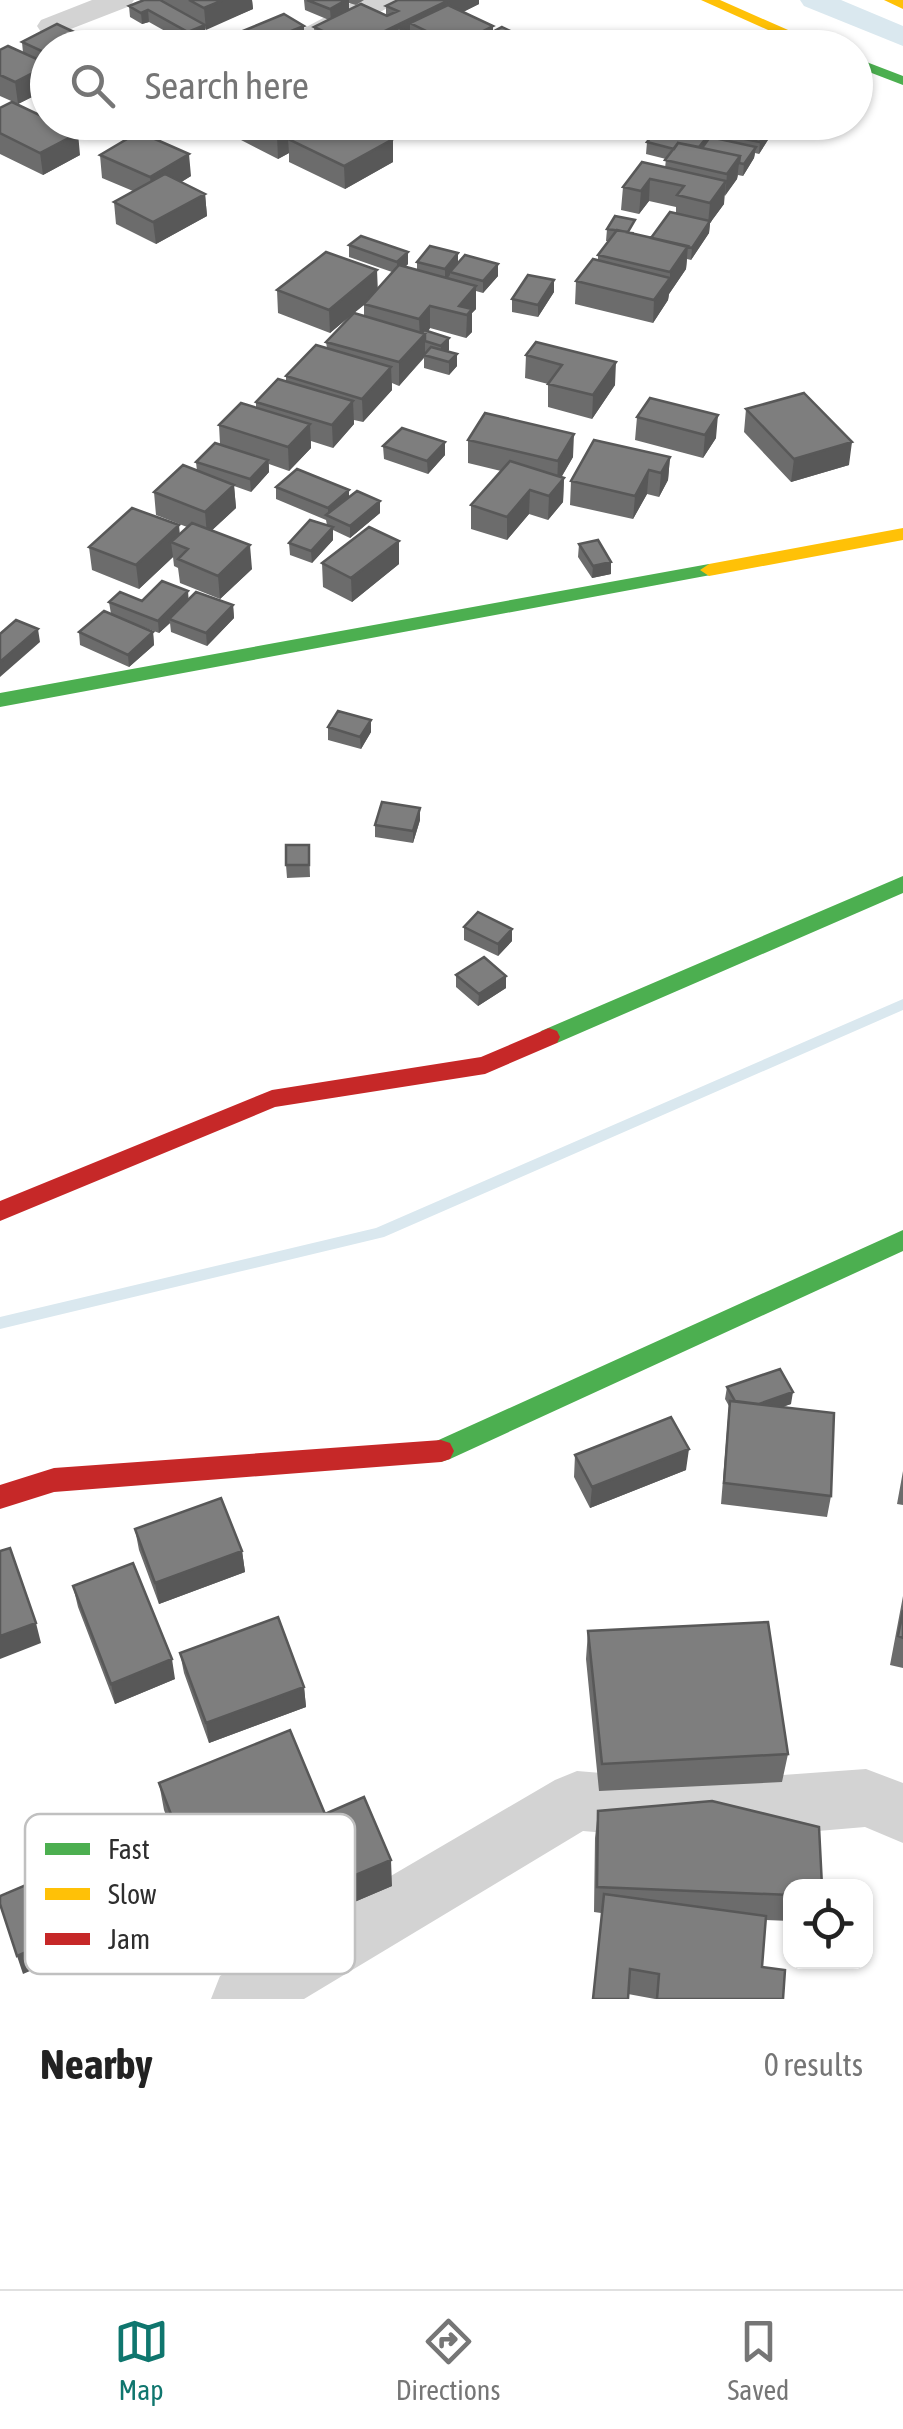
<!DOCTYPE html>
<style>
:root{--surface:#fff;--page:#f2f2f2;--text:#222;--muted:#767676;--line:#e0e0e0;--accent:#0f766e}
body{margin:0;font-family:"Asap Condensed",sans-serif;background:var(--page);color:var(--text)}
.controls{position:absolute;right:30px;bottom:30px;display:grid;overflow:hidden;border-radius:20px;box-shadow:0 2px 8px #0004}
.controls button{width:90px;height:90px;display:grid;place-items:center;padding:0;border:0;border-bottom:2px solid var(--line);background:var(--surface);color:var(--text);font:50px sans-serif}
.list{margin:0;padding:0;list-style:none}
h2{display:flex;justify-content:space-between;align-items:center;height:130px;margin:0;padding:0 40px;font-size:42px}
h2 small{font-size:32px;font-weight:400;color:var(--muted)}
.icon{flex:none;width:55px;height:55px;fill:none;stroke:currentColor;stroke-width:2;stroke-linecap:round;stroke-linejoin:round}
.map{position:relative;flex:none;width:903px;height:1999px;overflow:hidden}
.search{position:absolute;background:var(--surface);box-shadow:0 2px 8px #0004;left:30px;right:30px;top:30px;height:110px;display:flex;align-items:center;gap:25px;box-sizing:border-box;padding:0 35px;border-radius:55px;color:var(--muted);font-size:38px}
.sheet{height:290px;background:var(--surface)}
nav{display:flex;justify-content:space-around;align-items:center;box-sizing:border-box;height:140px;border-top:2px solid var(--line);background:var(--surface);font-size:28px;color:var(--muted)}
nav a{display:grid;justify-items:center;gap:5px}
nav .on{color:var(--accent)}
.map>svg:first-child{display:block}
</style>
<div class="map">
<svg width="903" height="1999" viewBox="0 0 903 1999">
<rect width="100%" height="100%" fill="#fff"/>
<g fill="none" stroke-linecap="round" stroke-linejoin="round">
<path fill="#dae8ef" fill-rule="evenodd" d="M903 999V1010L384 1237 0 1329V1317L376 1228Z"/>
<path fill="#dae8ef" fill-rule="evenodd" d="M800 0H841L903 26V46L804 6Z"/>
<path fill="#d3d3d3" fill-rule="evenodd" d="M92 0H134L130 6 63 32H41L37 26 41 20Z
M357 0H395L391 6 315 48H276L280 41Z
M866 1769 903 1783V1843L865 1827 699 1841 583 1831 304 1999H211L220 1976 555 1780 577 1771 699 1781Z"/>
<path fill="#4caf50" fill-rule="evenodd" d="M856 58 903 76V85L856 67Z
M709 564 716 566V574L0 707V693Z
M903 876V893L557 1043H541L538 1037 541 1031Z
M903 1230V1251L450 1459 441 1462 432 1459 428 1451 432 1443Z"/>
<path fill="#ffc107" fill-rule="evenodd" d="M701 0H720L829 48H808Z
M884 0H903V9Z
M903 528V540L709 576 700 570 709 564Z"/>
<path fill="#c62828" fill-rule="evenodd" d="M549 1028 557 1031 560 1037 557 1043 485 1074 275 1107 0 1221V1201L272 1090 481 1057Z
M441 1440 450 1443 454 1451 450 1459 441 1462 54 1492 0 1509V1485L54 1468Z"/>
</g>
<path fill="#6c6c6c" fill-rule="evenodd" d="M162 0H252L253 9 205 29 206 36 188 44 149 22 142 24 130 17 129 6Z
M304 0H364L356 5 349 3V10L386 16V6L479 4 463 12 493 26V31L539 45V48H315L314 27 329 20 305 10Z
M304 26V37L279 48H244L239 44 238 33Z
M22 42 48 48V89L18 104 0 96V50L23 53Z
M0 108 80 155 43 175 0 154Z
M222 122H357L393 139V162L345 189 289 162V153L278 159 241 140V134L222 125Z
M662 122H722L711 137 715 138V133L723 122H774L773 132 759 154 755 153 754 158 743 176 738 175 737 179 724 196V204L710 223 709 233 691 260 687 259 686 269 669 294 668 300 653 323 575 304 576 281 598 260V255L609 241H606L607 229 634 232V233L651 238 676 213V207L649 201 639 214 621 210 623 187 665 168 666 159 646 154 647 142 662 127Z
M100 155 191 176 181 182 205 194 207 216 156 244 116 224 114 202 133 191 102 178Z
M349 245 408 252V264L405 267 417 270V262L498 264V276L483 293 476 291V309L472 313V332L466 338 430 328 428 332 449 350 448 351 457 354V366L449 375 424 368V358L399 386 392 383V390L363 422 354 420V424L333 448 311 441V448L289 471 269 464V472L251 492 234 486 236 508 212 530 252 569 220 599 180 583 178 568 174 566 173 557 139 589 92 570 89 547 180 534 187 527 156 515 154 492 197 471 196 462 220 444 219 425 256 407V402L286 381V376L327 348 326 342 353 313 330 333 278 313 277 290 378 288 392 272 349 257ZM364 305V316L354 313Z
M554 280V292L538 317 512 312V299Z
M536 342 615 385 592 419 548 407V384L525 378 526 355Z
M650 398 716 438 703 458 635 440 637 417Z
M746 409 849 465 791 482 744 432Z
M468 440 573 457 561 478H564L563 502 548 520 529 514 507 540 471 529V505L501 471 468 463Z
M445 442V455L428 474 384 459 383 446Z
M670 457 668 480 659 497 647 494 633 519 570 505 571 481Z
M276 487 349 490V497L380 513 350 538 333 530V540L312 563 290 555 289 543 327 525 326 520 276 499Z
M399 541V564L352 602 323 587 322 563Z
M579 544 611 574 592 578 578 557Z
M188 600 233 605 234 618 207 646 171 632 170 623 159 633 122 619 153 632 154 645 129 667 80 645 79 632 111 614 109 602Z
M328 727 371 732 361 749 328 740Z
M420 808V820L413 843 375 837V825Z
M309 845 310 877 287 878 286 865Z
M464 927 512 941 498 956 464 940Z
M456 975 506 976V988L478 1006 456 987Z
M727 1387 791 1404 782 1407 831 1496 827 1517 721 1504 729 1406 725 1399Z
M575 1455 686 1470 590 1508 574 1477Z
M903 1471V1505L897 1504Z
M135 1529 242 1551 245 1572 159 1604 139 1550Z
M73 1586 175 1679 115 1704 78 1607Z
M903 1596V1668L890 1665Z
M588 1631 788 1754 782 1782 599 1791 586 1659Z
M180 1653 304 1687 306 1707 209 1743 184 1673Z
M159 1783 325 1814 392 1886 258 1943 248 1917 211 1933 164 1810Z
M598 1811 790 1886V1921L766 1920 762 1967 783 1999H655L628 1994 601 1913 594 1912 595 1838Z"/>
<path fill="#585858" d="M223 0H252L253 9 206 30 204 8Z
M346 0H349V10L331 21 330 9Z
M449 0H479V4L455 16 410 23V41L367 46V48H354V46Z
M148 10 149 22 142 24 141 13Z
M205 25 206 36 188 44V32Z
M304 26V37L279 48H258V44Z
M493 26V48H455V45Z
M48 65V89L18 104 15 82Z
M303 122H330L288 139 289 153 278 159 277 136Z
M707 122H722L706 144 694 153 706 138Z
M773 122V132L759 154 760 142Z
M78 133 80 155 43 175 40 153Z
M393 139V162L345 189 344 166Z
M756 147 754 158 743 176 744 164Z
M189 154 191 176 153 200 150 177Z
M740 156 737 179 725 196 727 174Z
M650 179 649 201 639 214 641 191Z
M726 181 724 204 710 223 709 233 691 260 692 248 708 224 710 203Z
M205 194 207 216 156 244 153 222Z
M688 246 686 269 669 294 668 300 653 323 654 300 670 278V272Z
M408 252V264L397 274V262Z
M458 253V265L450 272V275L445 281V269Z
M498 264V276L483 293V281Z
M377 270 378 293 330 333 329 310Z
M554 280V292L538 317V305Z
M476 286V309L472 313V332L466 338 467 315 459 306Z
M430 306V328L425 335V356L399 386V362L420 339 419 319Z
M449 338V350L441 358V346Z
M457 354V366L449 375V362Z
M616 362 615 385 592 419 593 395Z
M391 367 392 390 363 422 362 399Z
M353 401 354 424 333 448 332 425Z
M718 415 716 438 703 458 705 435Z
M310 424 311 448 289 471 288 447Z
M574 434 573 457 557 484 558 461Z
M445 442V455L428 474 427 461Z
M852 442 849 465 791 482 794 459Z
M670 457 668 480 659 497 661 473Z
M268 460 269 472 251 492 250 479Z
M649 470 647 494 633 519 635 496Z
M564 478 563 502 548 520 549 496Z
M234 485 236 508 207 535 205 512Z
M349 490V502L328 516V508Z
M530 490 529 514 507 540V517Z
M380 501V513L350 538V526Z
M179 525 181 546 171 542 173 557 139 589 136 565Z
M333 527V540L312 563 311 551Z
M399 541V564L352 602 351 578Z
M250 545 252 569 220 599 218 576Z
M611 562V574L592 578 593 566Z
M188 591 189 604 169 619 170 623 159 633 158 621Z
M233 605 234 618 207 646 206 633Z
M38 629 40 642 0 677V662Z
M153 632 154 645 129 667 128 655Z
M371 720V732L361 749 360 737Z
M420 808V820L413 843V831Z
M512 929V941L498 956V944Z
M506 976V988L478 1006 479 994Z
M793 1392 791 1404 739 1422 741 1410Z
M689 1449 686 1470 590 1508 592 1487Z
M242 1551 245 1572 159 1604 155 1583Z
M36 1623 41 1643 0 1659V1636Z
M172 1659 175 1679 115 1704 111 1684Z
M304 1687 306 1707 209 1743 206 1723Z
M391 1860 392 1886 258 1943 254 1918Z
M178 1887 182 1906 23 1974 17 1956Z
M244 1892 248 1917 211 1933 207 1908Z"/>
<path fill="#7e7e7e" stroke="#585858" stroke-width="2.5" d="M144 0H160L205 25 188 32 148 10 141 13 129 6Z
M189 0H223L204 8Z
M307 0H346L330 9Z
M398 0H449L354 46 314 27 361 4 387 16 398 11 386 6Z
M448 5 493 26 455 45 410 23Z
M284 14 304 26 258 44 238 33Z
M57 24 108 48H48V54L22 42Z
M502 27 539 45 536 48H462Z
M399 28 445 48H371L367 46Z
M296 41 309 47 282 48Z
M8 46 48 64V65L15 82 0 75V50Z
M12 102 48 119V122H56L78 133 40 153 0 133V108Z
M249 122H303L277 136Z
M320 122H357L393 139 344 166 288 139Z
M723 122H773L760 142 715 133Z
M660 126 707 137 699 147 678 143 674 149 647 142Z
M139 132 189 154 150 177 100 155Z
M710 137 756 147 744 164 739 163 740 156 702 148Z
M678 143 740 156 727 174 665 160Z
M642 162 726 181 710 203 677 195 684 186 650 179 641 191 623 187Z
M165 174 205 194 153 222 114 202Z
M670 212 710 221 692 248 651 238Z
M615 216 635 220 628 232 607 229Z
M617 230 688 246 670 272 598 255Z
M361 236 408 252 397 262 349 245Z
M430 246 458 253 445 269 417 262Z
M326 252 377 270 329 310 277 290Z
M465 255 498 264 483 281 450 272Z
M593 259 670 278 654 300 576 281Z
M399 265 476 286 459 306 472 309 467 315 430 306 419 319 364 304Z
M528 275 554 280 538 305 512 299Z
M354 313 425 334 399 362 326 342Z
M424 330 449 338 441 346 425 341V334L422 333Z
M536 342 616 362 593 395 548 384 562 365 526 355Z
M316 345 391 367 362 399 286 376Z
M431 347 457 354 449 362 424 355Z
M278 379 353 401 332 425 256 402Z
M804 393 852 442 794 459 746 409Z
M650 398 718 415 705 435 637 417Z
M241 403 310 424 288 447 219 425Z
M485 413 574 434 558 461 468 440Z
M402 428 445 442 427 461 383 446Z
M594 440 670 457 661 473 649 470 635 496 571 481Z
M215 443 268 460 250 479 196 462Z
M510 461 564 478 549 496 530 490 507 517 471 505Z
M183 465 234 485 205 512 154 492Z
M297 469 349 490 328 508 276 487Z
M357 491 380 501 350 526 326 515Z
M132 508 179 525 136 565 89 547Z
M310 520 333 527 311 551 289 543Z
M192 523 250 545 218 576 178 559 188 549 171 542Z
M369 527 399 541 351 578 322 563Z
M598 540 611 562 593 566 579 544Z
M162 581 188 591 158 621 109 602 120 592 142 601Z
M196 592 233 605 206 633 169 619Z
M104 611 153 632 128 655 79 632Z
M16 620 38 629 0 662V634Z
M338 711 371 720 360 737 328 727Z
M382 802 420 808 413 831 375 825Z
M286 845H309V865H286Z
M478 912 512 929 498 944 464 927Z
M484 957 506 976 479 994 456 975Z
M780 1369 793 1392 759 1404 735 1401 727 1387Z
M730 1401 834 1413 831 1496 724 1483Z
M671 1417 689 1449 592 1487 575 1455Z
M221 1498 242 1551 155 1583 135 1529Z
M10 1548 36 1623 0 1636V1551Z
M133 1563 172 1659 111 1684 73 1586Z
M903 1610V1638L898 1636Z
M278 1617 304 1687 206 1723 180 1653Z
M768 1622 788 1754 602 1764 588 1631Z
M290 1730 325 1814 364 1797 391 1860 254 1918 244 1892 207 1908 159 1783Z
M712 1801 819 1827 822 1886H790V1895L597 1887 598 1811Z
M155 1830 178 1887 17 1956 0 1904V1896Z
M604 1894 766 1916 762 1967 785 1970 783 1999H657L659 1974 630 1969 628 1999H593Z"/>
<rect x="25" y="1814" width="330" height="160" rx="15" fill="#fff" stroke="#c0c0c0" stroke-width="2.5"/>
<rect x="45" y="1843" width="45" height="12" fill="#4caf50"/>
<rect x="45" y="1888" width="45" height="12" fill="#ffc107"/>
<rect x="45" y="1933" width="45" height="12" fill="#c62828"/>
<g font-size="28" fill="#2e2e2e">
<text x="108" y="1859">Fast</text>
<text x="108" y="1904">Slow</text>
<text x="108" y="1949">Jam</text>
</g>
</svg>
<div class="controls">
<button><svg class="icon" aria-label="locate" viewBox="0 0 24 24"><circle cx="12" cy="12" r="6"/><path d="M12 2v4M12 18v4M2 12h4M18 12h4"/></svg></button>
</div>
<div class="search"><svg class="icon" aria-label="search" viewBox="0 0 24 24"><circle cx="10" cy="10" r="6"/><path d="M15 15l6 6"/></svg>Search here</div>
</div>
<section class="sheet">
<h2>Nearby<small>0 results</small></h2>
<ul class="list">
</ul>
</section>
<nav>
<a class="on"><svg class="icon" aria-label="map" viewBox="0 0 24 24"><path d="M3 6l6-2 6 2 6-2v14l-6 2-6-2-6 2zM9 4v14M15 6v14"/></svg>Map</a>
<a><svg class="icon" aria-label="directions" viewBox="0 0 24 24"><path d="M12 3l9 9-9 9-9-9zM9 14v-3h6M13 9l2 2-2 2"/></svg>Directions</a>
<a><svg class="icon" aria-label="saved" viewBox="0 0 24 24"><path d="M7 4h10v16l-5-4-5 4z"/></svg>Saved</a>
</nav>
